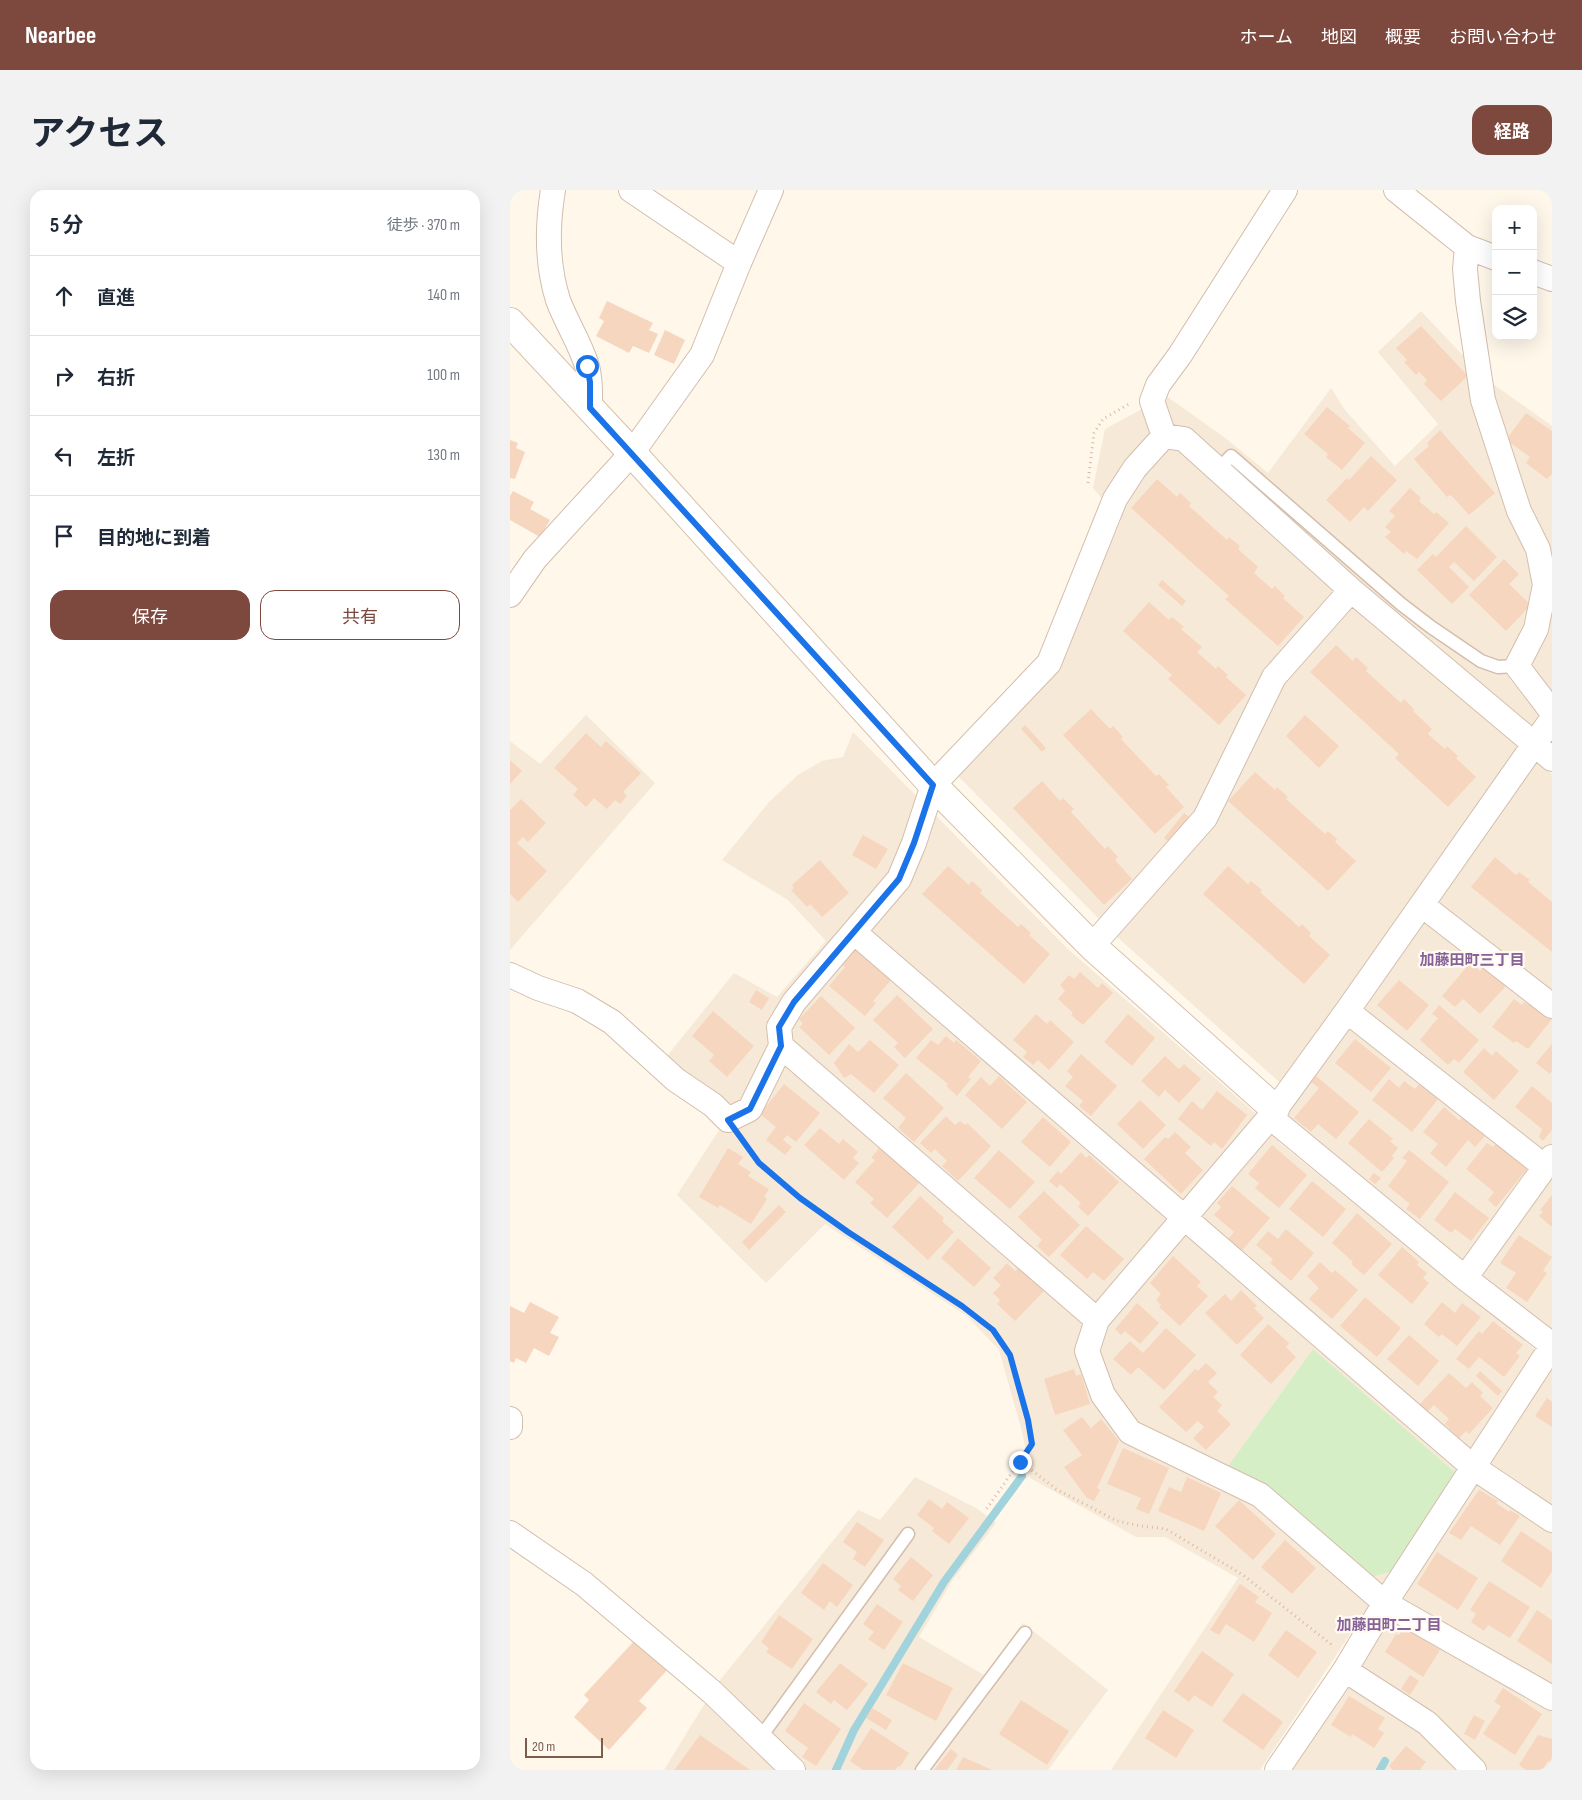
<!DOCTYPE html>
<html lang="ja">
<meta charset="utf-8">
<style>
:root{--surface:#fff;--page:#f2f2f3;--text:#1f2937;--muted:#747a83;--line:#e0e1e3;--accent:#7d483e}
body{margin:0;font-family:"Sofia Sans Condensed","Noto Sans JP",sans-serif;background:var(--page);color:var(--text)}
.controls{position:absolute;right:15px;top:15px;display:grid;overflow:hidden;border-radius:10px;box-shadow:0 5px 20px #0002}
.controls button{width:45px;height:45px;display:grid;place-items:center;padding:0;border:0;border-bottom:1px solid var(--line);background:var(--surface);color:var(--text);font:25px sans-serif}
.scale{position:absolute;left:15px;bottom:12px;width:78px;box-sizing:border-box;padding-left:5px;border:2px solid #7c5c4a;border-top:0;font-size:14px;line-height:18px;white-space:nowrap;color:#7c5c4a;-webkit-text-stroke:4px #fffaf2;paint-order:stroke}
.stop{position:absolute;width:15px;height:15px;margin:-11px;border:4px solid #1a73e8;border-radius:50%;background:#fff}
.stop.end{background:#1a73e8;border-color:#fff;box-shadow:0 1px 5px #0008}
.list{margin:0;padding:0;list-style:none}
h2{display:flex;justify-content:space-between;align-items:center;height:65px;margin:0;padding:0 20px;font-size:21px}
h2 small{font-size:16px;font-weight:400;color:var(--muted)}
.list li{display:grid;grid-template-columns:32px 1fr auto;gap:15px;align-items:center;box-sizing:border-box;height:80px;padding:0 20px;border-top:1px solid var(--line)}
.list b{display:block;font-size:19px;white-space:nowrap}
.list em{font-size:16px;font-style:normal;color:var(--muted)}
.actions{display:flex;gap:10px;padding:15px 20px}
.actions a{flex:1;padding:11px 0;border:1px solid var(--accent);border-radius:15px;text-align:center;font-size:18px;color:var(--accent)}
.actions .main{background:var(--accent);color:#fff}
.icon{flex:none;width:28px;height:28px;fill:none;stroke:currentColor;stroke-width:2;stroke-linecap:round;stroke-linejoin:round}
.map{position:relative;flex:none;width:1042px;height:1580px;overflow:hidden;border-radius:15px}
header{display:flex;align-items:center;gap:30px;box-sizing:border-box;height:70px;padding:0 25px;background:var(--accent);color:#fff}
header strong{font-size:24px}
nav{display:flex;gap:28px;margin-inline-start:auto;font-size:18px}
.intro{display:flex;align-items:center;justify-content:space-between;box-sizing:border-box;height:120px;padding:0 30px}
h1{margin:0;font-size:35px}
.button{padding:12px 22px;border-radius:15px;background:var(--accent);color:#fff;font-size:18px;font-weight:700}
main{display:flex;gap:30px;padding:0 30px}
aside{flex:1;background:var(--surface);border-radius:15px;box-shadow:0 5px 20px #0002}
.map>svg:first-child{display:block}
</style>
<header>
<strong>Nearbee</strong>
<nav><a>ホーム</a><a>地図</a><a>概要</a><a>お問い合わせ</a></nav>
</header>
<div class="intro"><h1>アクセス</h1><a class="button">経路</a></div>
<main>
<aside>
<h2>5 分<small>徒歩 · 370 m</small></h2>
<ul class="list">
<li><svg class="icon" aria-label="ahead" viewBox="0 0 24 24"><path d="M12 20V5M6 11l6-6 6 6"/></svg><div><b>直進</b></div><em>140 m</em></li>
<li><svg class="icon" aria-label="right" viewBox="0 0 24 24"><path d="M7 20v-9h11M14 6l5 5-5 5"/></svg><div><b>右折</b></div><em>100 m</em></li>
<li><svg class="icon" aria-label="left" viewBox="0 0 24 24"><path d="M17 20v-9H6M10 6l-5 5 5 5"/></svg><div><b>左折</b></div><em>130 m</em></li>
<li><svg class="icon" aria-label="arrive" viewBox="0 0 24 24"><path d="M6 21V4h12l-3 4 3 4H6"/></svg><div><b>目的地に到着</b></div></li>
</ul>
<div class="actions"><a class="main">保存</a><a>共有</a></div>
</aside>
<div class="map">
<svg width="1042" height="1580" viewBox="0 0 1042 1580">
<rect width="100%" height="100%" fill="#fef7ea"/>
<path fill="#f7e9d7" d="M911 121 959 172 983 194 1042 236V530L1034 577 1042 584V1144L779 934 777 918 785 906 606 746 446 584 544 482 611 331 583 298 595 239 656 206 714 247 758 283 821 198 835 220 885 276 928 234 868 162Z
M76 525 145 593 0 760V551L30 574Z
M343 542 558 759 745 923 771 954 1027 1161 946 1283 803 1159 718 1276 758 1296 861 1387 881 1382 750 1580H601L728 1388 655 1347H626L520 1288 513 1245 489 1160 457 1126 315 1034 256 1093 167 1005 213 934 157 866 224 783 267 807 316 751 278 710 212 670 259 612 288 585 312 571 333 567Z
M1042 1178V1580H774Z
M405 1287 466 1318 486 1333 442 1391 409 1447 474 1485 513 1433 598 1500 538 1580H154L206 1495 348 1320 370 1330Z"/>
<path fill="#d6eec6" d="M803 1159 946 1283 881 1382 861 1387 758 1296 718 1276Z"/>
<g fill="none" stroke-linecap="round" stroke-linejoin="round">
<path stroke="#a1d3dd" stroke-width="8" d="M326 1580 344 1540 434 1392 512 1286
M870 1580 875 1571"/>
</g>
<path fill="#f6d6bf" d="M97 111 143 133 139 140 148 144 139 163 123 156 119 163 86 146 94 131 89 128Z
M911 136 958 186 931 211 914 194 917 190 909 182 906 185 894 172 897 170 886 158Z
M155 140 175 150 164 174 144 165Z
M817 217 840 236 838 238 855 253 832 280 816 267 818 264 794 244Z
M1016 223 1042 241V284L1037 289 1016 273 1020 267 996 250Z
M930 240 985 303 959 325 941 305 937 307 904 269 919 256 917 253Z
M0 250 8 253 6 258 15 262 5 289 0 288Z
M861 266 887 290 858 321 854 317 840 332 816 310 837 288 839 290Z
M647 289 667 307 670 303 681 313 679 316 717 350 719 347 730 356 728 359 748 377 744 383 762 399 765 396 775 406 773 408 794 427 768 456 715 409 719 406 621 318Z
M900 298 911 308 909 311 924 324 926 322 939 333 907 369 896 361 894 364 875 347 881 342 875 337 885 326 879 321Z
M3 301 24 312 20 319 40 330 30 347 0 330V306Z
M956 336 987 367 964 391 944 372 939 377 959 397 942 414 907 380 923 364 926 367Z
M994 369 1009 384 999 394 1021 415 996 441 959 405Z
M652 390 676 411 672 416 648 395Z
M639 412 659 430 662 427 674 437 671 439 692 457 687 462 706 479 708 476 718 485 716 487 736 505 709 535 658 489 662 485 613 441Z
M826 455 843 471 846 467 858 478 856 481 891 513 894 509 904 519 903 521 922 539 918 544 935 559 937 556 948 566 946 568 966 587 938 617 885 568 889 564 800 482Z
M581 519 600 539 603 536 613 547 611 549 646 586 649 584 659 595 656 597 674 617 645 644 553 545Z
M795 525 829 556 809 578 776 546Z
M515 535 536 558 532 562 511 539Z
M76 543 91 557 96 551 131 583 113 602 117 606 110 614 105 610 97 619 84 608 76 617 63 605 68 599 44 578Z
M0 570 12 581 0 594Z
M745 582 765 600 767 597 778 607 776 609 815 644 818 641 827 649 825 652 846 671 818 701 718 611Z
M532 591 550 611 553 608 564 619 561 622 595 659 598 656 608 667 605 670 622 689 594 715 503 618Z
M11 609 36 633 18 652 13 647 7 653 37 681 8 712 0 704V620Z
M674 623 679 627 658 651 654 648Z
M353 645 378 659 366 679 342 665Z
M985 667 1006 685 1009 682 1020 690 1018 692 1042 712V762L961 697Z
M310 670 339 703 312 727 300 714 297 717 281 700 284 698 282 695Z
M438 676 459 695 462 691 472 700 470 703 508 737 511 734 521 743 519 745 540 764 514 794 412 704Z
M718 676 738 694 741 691 752 700 750 702 789 737 792 734 801 743 799 746 820 765 794 794 693 704Z
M345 760 381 790 363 811 366 813 355 826 319 796 335 777 332 775Z
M961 772 970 781 975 775 997 795 970 824 953 809 945 817 932 806Z
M570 782 588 798 592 793 603 803 573 835 561 825 563 823 548 809 555 801 550 795 559 785 564 789Z
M889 790 919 815 897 841 867 815Z
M246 800 259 808 252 820 239 812Z
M387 805 423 839 395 868 384 857 388 853 363 830Z
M311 806 345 838 319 865 289 837 293 834 289 829Z
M1004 809 1012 815 1014 812 1019 815 1021 813 1042 829 1018 859 1006 851 1004 853 982 837Z
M929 815 969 850 949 873 944 869 938 875 910 850 928 828 922 824Z
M203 821 244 856 217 887 199 871 204 865 182 846Z
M526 824 537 834 540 830 564 852 539 880 528 870 523 875 513 867 517 862 503 850Z
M618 824 645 848 622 876 594 852Z
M436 846 444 853 446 850 471 871 458 887 461 889 447 906 436 896 438 894 406 868 421 850 428 855Z
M845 849 881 878 861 902 825 873Z
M360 850 389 875 364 903 341 884 334 888 324 873 339 854 348 862Z
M1042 854V881L1040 884 1026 873Z
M974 858 982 866 986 861 1009 881 984 910 953 882Z
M571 864 607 896 581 926 569 916 573 911 555 896 563 887 557 881Z
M655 866 669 879 674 874 691 889 669 913 655 900 649 907 631 891Z
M396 883 434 918 404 952 388 938 396 928 373 908Z
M489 886 517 912 492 939 455 905 471 887 480 896Z
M806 886 849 922 826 949 808 934 801 942 784 928 809 898 801 892Z
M879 889 889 898 894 891 905 899 909 894 928 909 902 942 862 910Z
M274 894 310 923 286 952 277 945 273 950 282 957 275 965 256 950 266 937 250 924Z
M1022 896 1042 913V940L1033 951 1029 947 1032 939 1005 917Z
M707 901 737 925 712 959 704 952 701 956 668 929 682 911 692 920Z
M630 910 656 935 633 959 607 934Z
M934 917 949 930 953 927 975 946 965 957 958 950 936 977 920 963 928 954 913 942Z
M436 926 445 935 450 931 455 935 457 933 481 956 448 991 432 976 437 971 425 959 421 963 410 953Z
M533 927 561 952 540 977 511 952Z
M859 929 883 949 880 951 888 958 882 966 884 968 872 982 838 953Z
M310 938 329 954 333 949 348 962 343 968 349 973 334 990 294 955Z
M665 942 681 957 675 963 693 980 671 1004 634 969 655 947 658 949Z
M977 953 983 957 986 954 1017 979 986 1017 978 1010 984 1002 956 979Z
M762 955 797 985 769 1018 745 998 749 993 738 984Z
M370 957 411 991 377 1028 360 1013 364 1009 345 992 365 970 361 968Z
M218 958 233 967 228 974 241 982 238 986 259 999 254 1007 257 1009 241 1034 210 1015 208 1018 189 1007Z
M489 960 525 992 500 1019 464 988Z
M899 960 939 992 910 1029 896 1019 900 1014 878 996 897 971 892 968Z
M571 962 576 968 579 965 609 992 578 1026 568 1017 571 1013 550 994 547 998 539 991 548 981 551 984Z
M864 983 871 988 865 994 859 989Z
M802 991 836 1019 813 1047 779 1019Z
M722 996 760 1028 730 1063 716 1051 724 1042 704 1025 711 1017 707 1013Z
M534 1001 570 1035 539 1067 527 1056 532 1050 508 1027Z
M945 1002 979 1028 961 1051 945 1039 941 1043 924 1030Z
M1042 1005V1037L1029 1026 1033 1022 1030 1020Z
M410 1006 434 1028 432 1031 444 1042 418 1070 382 1037Z
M269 1015 276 1022 239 1060 232 1052Z
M847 1023 882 1054 854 1085 841 1074 843 1072 822 1053Z
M576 1036 614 1069 594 1091 583 1082 577 1089 550 1065Z
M776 1039 804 1063 781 1091 760 1073 763 1069 746 1055 758 1041 768 1049Z
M1009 1045 1042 1067 1033 1081 1037 1083 1017 1112 996 1098 1006 1083 990 1073Z
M448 1048 481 1078 464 1097 431 1068Z
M892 1057 909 1072 907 1075 917 1083 913 1088 919 1093 902 1114 868 1085Z
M663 1066 691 1092 687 1096 698 1106 670 1136 649 1117 651 1115 646 1110 651 1104 640 1093Z
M810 1072 822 1083 825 1080 848 1100 822 1129 799 1109 809 1098 797 1086Z
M497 1073 505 1081 510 1076 535 1100 505 1131 487 1114 490 1110 483 1103 491 1095 483 1088Z
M731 1100 747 1116 744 1118 754 1128 727 1155 695 1123 715 1104 721 1111Z
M855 1107 891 1138 867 1167 830 1136Z
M20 1112 49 1127 40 1143 49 1147 39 1166 24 1158 16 1173 6 1168 4 1173 0 1171V1116L14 1123Z
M932 1112 945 1123 952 1113 971 1127 947 1156 932 1144 929 1147 914 1134Z
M627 1113 649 1133 630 1154 615 1141 611 1145 605 1139Z
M983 1131 1013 1155 1006 1163 1010 1166 994 1187 969 1167 959 1179 946 1169 969 1141 972 1144Z
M758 1134 779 1153 776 1157 786 1167 761 1194 730 1165Z
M656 1138 686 1165 654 1200 628 1177 621 1185 603 1169 620 1151 633 1163Z
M899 1145 929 1171 908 1196 877 1169Z
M696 1173 707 1183 698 1192 708 1202 703 1207 712 1215 707 1221 721 1234 696 1260 683 1248 694 1237 688 1231 676 1242 649 1217 685 1179 688 1181Z
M564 1179 566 1186 571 1184 580 1214 545 1225 534 1189Z
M970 1181 992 1201 988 1206 966 1186Z
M939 1183 956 1198 962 1192 973 1203 970 1206 983 1218 959 1244 956 1241 949 1248 935 1234 939 1229 924 1215 916 1223 908 1216Z
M1037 1208 1042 1212V1237L1025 1226Z
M572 1227 581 1238 591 1229 609 1251 587 1298 590 1300 584 1311 577 1308 554 1277 572 1265 553 1240Z
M613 1258 659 1278 639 1324 626 1319 631 1308 597 1294Z
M677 1287 711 1303 694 1341 648 1321 659 1297 671 1302Z
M969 1300 988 1311 986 1313 999 1322 1000 1320 1010 1326 990 1355 961 1336 951 1350 939 1343Z
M419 1309 432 1319 437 1312 459 1328 439 1354 422 1341 424 1338 407 1325Z
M729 1310 766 1344 743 1370 705 1336Z
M347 1332 374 1350 355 1377 343 1369 347 1362 333 1352Z
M1011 1341 1042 1362V1381L1031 1398 991 1371Z
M775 1350 806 1378 782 1404 751 1377Z
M927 1362 968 1388 948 1420 907 1394Z
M401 1367 423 1385 403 1411 388 1400 391 1396 383 1389Z
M313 1373 343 1395 327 1417 320 1411 314 1420 291 1403Z
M979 1391 1020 1417 1000 1448 978 1435 974 1441 961 1432 966 1424 960 1420Z
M730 1394 749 1407 745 1412 762 1423 744 1452 716 1434 709 1445 700 1440Z
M367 1414 393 1432 374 1460 358 1449 364 1442 353 1434Z
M1027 1420 1042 1430V1474L1007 1451Z
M269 1425 303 1449 282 1479 256 1462 259 1458 251 1452Z
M894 1437 930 1460 913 1487 875 1462 886 1444 889 1445Z
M776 1440 807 1462 788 1488 758 1465Z
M126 1449 158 1479 129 1511 137 1518 99 1560 64 1527 79 1510 74 1505Z
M692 1461 724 1484 702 1517 684 1505 679 1512 664 1501Z
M330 1473 358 1494 337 1520 324 1510 321 1514 306 1502Z
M393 1473 443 1498 426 1531 376 1505Z
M900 1485 909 1491 900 1505 891 1499Z
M993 1498 1032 1524 1005 1565 973 1544 991 1516 984 1512Z
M733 1503 773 1532 753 1560 712 1531Z
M839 1506 875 1528 868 1539 874 1543 864 1558 842 1544 841 1547 821 1535Z
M511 1510 559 1541 537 1575 489 1544Z
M294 1513 331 1539 306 1576 292 1567 298 1558 275 1541Z
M362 1518 382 1530 376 1540 356 1528Z
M653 1520 684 1540 666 1568 635 1548Z
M964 1525 975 1531 965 1550 954 1544Z
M361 1538 399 1563 390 1577 388 1576 385 1580H353L340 1571Z
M190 1545 240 1580H166L165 1579Z
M1028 1545 1042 1549V1572L1038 1571 1032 1580H1016L1009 1575Z
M896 1556 916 1572 910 1579 911 1580H883L879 1576Z
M441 1559 448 1565 437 1580H424Z
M453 1567 482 1580H446Z"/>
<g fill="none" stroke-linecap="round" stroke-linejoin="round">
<defs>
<path id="lane" d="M708 280 721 266 891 414 921 437 971 471 988 477 1007 476
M250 1548 398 1344
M412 1580 515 1443"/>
<path id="street" d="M43 0C37 36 37 75 48 110 56 132 70 153 77 176 81 190 80 204 80 218
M121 0 229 73
M886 0 957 57 986 68
M957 57 955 79 958 111 973 210 1009 321 1028 359 1035 395 1026 439 1007 476 1042 522
M1023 82 1042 89
M654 246 674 249 841 400 1042 569
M654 246 642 211 648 195 670 165 775 0
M0 405 25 369 122 263 192 165 229 73 261 0
M1042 529 837 821 760 927 587 1130 577 1161 593 1205 620 1242 750 1305 875 1413 1042 1508
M912 715 1042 816
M344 742 963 1277 1042 1330
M582 756 695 628 764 487 841 400
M0 785 28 798 67 811 102 832 166 890 203 915 218 930 240 919 271 856 269 837 284 812 389 689 404 653 423 595 539 473 605 309 625 278 654 246
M837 821 1035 977
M271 856 587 1130
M760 927 955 1088 1042 1155
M955 1088 1042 967
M0 1229V1237
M0 1343 74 1394 202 1502 283 1580
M835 1480 917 1533 964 1580
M767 1580 835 1480 875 1413 1042 1156"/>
<path id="secondary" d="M0 132 122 263 423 595 582 756 765 919"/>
</defs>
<use href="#lane" stroke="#d3bead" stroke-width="15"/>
<use href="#street" stroke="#d3bead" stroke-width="26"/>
<use href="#secondary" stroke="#d8c1ad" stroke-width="30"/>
<path stroke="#dcb9a1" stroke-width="3" stroke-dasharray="1 4" stroke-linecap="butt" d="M578 293 584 243 593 229 619 214
M233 951 249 973 290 1008 338 1042 452 1116 483 1139 499 1165 518 1230 522 1254 475 1321
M510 1271 546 1299 607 1331 631 1336 656 1339 733 1385 822 1455"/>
<use href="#lane" stroke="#fff" stroke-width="12"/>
<use href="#street" stroke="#fff" stroke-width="24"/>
<use href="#secondary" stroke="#fff" stroke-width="28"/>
</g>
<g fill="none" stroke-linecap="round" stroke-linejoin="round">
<path stroke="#1a73e8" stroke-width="6" d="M77 176 80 192V218L423 595 404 653 389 689 284 812 269 837 271 856 240 919 218 930 249 973 290 1008 338 1042 452 1116 483 1140 500 1165 518 1230 522 1254 510 1272"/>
</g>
<g text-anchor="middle" stroke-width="4.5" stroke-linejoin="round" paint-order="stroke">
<g font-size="15" font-weight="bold" fill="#866298" stroke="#fffaf2">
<text x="962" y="775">加藤田町三丁目</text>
<text x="879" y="1440">加藤田町二丁目</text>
</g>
</g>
</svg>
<div class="controls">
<button>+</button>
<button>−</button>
<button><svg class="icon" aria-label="layers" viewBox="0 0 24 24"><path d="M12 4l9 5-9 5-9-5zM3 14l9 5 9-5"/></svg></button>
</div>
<div class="scale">20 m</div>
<div class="stop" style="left:77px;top:176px"></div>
<div class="stop end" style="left:510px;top:1272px"></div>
</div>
</main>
